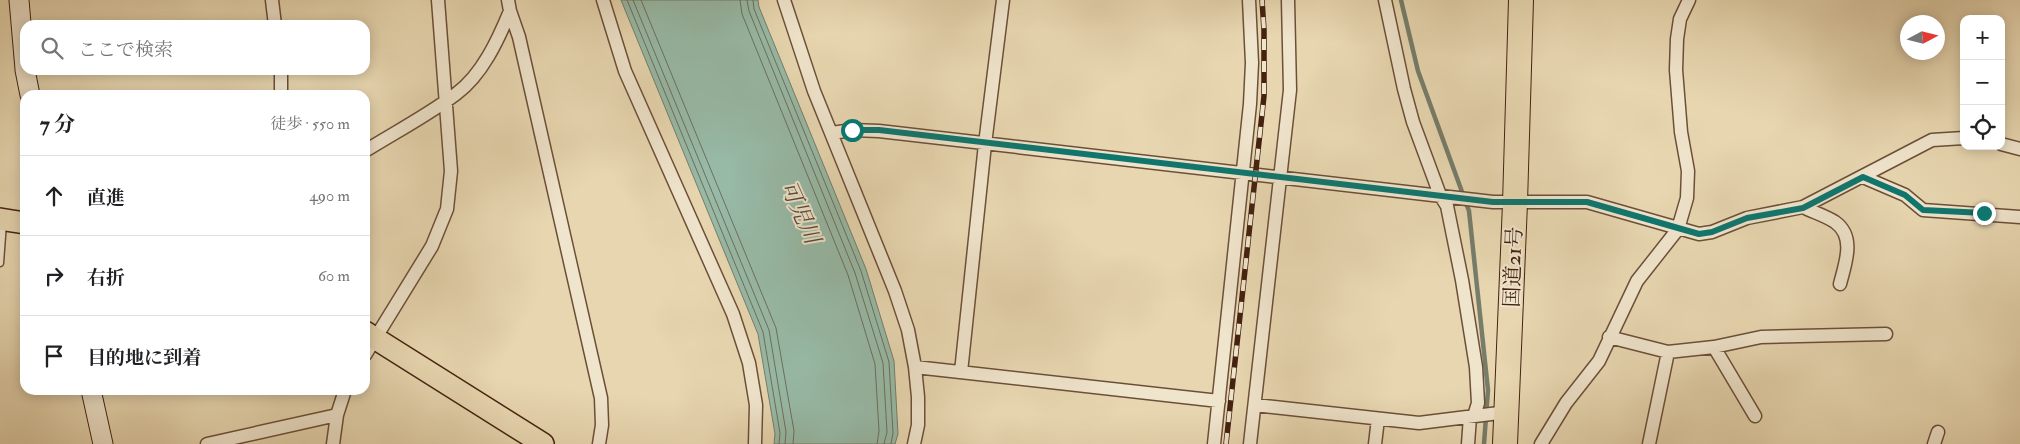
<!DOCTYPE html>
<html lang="ja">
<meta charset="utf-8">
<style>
:root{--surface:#fff;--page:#f6f6f6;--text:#202124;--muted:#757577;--line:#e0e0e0}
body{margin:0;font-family:"IM FELL Double Pica","Noto Serif JP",serif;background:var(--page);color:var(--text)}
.controls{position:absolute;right:15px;top:15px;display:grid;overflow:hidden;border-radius:10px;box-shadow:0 2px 12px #0003}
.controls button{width:45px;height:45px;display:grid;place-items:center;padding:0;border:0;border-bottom:1px solid var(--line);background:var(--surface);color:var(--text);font:25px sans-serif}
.compass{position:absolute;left:1900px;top:15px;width:45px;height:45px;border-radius:50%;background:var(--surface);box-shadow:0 2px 12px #0003;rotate:83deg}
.stop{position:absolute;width:15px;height:15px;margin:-11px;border:4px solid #0f766e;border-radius:50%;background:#fff}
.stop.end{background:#0f766e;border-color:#fff;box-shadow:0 1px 5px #0008}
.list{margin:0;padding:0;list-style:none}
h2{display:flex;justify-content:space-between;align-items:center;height:65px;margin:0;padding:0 20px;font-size:21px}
h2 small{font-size:16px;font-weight:400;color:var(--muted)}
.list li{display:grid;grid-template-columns:32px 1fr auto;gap:15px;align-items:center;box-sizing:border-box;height:80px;padding:0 20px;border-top:1px solid var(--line)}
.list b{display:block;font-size:19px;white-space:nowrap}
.list em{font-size:16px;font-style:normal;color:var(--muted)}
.icon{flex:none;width:28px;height:28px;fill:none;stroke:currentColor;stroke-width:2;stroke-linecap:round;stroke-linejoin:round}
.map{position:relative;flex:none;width:2020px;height:444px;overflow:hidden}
.search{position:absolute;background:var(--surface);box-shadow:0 2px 12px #0003;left:20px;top:20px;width:350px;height:55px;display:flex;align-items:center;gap:12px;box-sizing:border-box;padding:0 18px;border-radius:15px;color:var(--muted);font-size:19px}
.panel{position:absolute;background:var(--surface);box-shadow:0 2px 12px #0003;left:20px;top:90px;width:350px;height:305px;border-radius:15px}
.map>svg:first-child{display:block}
</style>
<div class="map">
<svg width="2020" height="444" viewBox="0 0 2020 444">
<rect width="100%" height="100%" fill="#e7d6b0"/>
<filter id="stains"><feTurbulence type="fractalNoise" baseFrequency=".004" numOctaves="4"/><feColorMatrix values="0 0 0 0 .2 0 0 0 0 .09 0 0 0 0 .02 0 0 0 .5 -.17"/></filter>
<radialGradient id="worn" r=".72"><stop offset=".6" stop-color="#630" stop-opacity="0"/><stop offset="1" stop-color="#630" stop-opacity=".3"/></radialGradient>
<path fill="#97baa7" stroke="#767d6b" d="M621 0H758L759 7 866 269 894 361 898 434 895 444H774L775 434 758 334Z"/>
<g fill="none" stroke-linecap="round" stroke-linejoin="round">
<path stroke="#6e6e5c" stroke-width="1" d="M627 0 763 332 780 433 779 444
M633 0 769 330 786 432 785 444
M641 0 776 328 794 431 793 444
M740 0 742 14 848 275 875 364 879 431 877 444
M747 0 749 11 855 273 883 363 887 432 884 444
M753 0 754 9 861 271 889 362 893 433 891 444"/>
<path stroke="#767d6b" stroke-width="4.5" d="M1401 0 1418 71 1469 211 1488 390 1484 444"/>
<defs>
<path id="lane" d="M0 263 3 223"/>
<path id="street" d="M272 0 275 25
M508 0 510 11 519 37 601 398 602 425 599 444
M603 0 625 71 733 314 749 363 756 405 755 444
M784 0 814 91 895 291 908 330 915 367 918 397V425L914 444
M1385 0 1404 89 1413 122 1440 195 1447 206 1462 280 1476 367 1478 403 1474 416
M281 95V70
M832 133 852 130 879 131 1493 202H1587L1699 234 1712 232 1747 218 1803 207 1932 140 1964 138
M2001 144 2020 149
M365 151C394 133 428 115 456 94 482 75 498 40 510 11
M1863 177 1905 195 1923 210 2020 217
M1803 207C1813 212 1826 216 1835 222 1856 237 1845 264 1840 284
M1609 337 1668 352 1714 347 1755 416
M1714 347 1761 337 1886 334
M365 355 432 246 447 209 451 171 438 0
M915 367 1219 401
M961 372 985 144 1003 0
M1255 405 1419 423 1507 412
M207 444 337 415
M333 444 337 415 345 390
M1214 444 1250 104 1252 63 1249 0
M1250 444 1290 90 1288 0
M1375 444 1378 419
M1468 444 1470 417
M1541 444 1566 403 1599 361 1637 281 1678 229 1687 198 1688 171 1681 132 1676 70 1677 39 1680 19 1689 0
M1649 444 1668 352
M1934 444 1938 432"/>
<path id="secondary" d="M19 0 25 69
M25 70 30 95
M91 390 103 444"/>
<path id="primary" d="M0 219 25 223
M365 332 543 444"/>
<path id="highway" d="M1505 444 1515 203 1521 0"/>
</defs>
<use href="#lane" stroke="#6d4f38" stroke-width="9"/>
<use href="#street" stroke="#6d4f38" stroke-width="15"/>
<use href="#secondary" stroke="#442210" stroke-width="21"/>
<use href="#primary" stroke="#442210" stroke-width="24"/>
<use href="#highway" stroke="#442210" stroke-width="26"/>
<use href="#lane" stroke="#efe4cc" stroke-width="6"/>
<use href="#street" stroke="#efe4cc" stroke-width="12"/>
<use href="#secondary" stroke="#efe4cc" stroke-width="19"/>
<use href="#primary" stroke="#e7d6b0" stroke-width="21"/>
<use href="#highway" stroke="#e7d6b0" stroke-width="24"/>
<defs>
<path id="rail" d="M1226 444 1264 96V30L1262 0"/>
</defs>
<use href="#rail" stroke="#442210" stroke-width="5.5"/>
<use href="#rail" stroke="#efe4cc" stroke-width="4" stroke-dasharray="11" stroke-linecap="butt"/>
</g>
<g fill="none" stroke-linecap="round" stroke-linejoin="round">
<path stroke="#0f766e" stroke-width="6" d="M852 130H879L1493 202H1587L1699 234 1712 232 1747 218 1803 208 1863 177 1905 195 1923 210 1984 213"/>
</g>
<g text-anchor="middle" stroke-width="4" stroke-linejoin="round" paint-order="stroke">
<g font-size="21" fill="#442210" stroke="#efe4cc">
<text transform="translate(1513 267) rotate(-88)" y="7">国道21号</text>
</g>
<g font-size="22" font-style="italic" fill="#594836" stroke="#efe4cc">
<text transform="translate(801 212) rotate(66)" y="8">可児川</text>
</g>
</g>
<rect width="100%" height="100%" filter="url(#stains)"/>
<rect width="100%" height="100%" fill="url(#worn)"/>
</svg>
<div class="controls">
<button>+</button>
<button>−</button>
<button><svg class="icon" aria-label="locate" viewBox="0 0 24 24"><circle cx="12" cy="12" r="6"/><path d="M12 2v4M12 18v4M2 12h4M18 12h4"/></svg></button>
</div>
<svg class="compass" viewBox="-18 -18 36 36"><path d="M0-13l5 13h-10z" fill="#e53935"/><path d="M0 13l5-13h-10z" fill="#757577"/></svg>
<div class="stop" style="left:852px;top:130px"></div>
<div class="stop end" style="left:1984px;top:213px"></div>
<div class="search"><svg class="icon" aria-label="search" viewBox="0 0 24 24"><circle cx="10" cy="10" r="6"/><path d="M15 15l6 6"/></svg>ここで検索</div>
<section class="panel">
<h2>7 分<small>徒歩 · 550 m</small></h2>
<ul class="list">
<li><svg class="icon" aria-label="ahead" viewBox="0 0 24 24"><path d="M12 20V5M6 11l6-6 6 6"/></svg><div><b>直進</b></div><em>490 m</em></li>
<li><svg class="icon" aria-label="right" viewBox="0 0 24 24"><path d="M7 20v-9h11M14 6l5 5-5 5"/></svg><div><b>右折</b></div><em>60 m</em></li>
<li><svg class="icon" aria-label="arrive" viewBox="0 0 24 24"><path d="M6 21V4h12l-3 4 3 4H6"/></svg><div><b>目的地に到着</b></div></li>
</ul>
</section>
</div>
